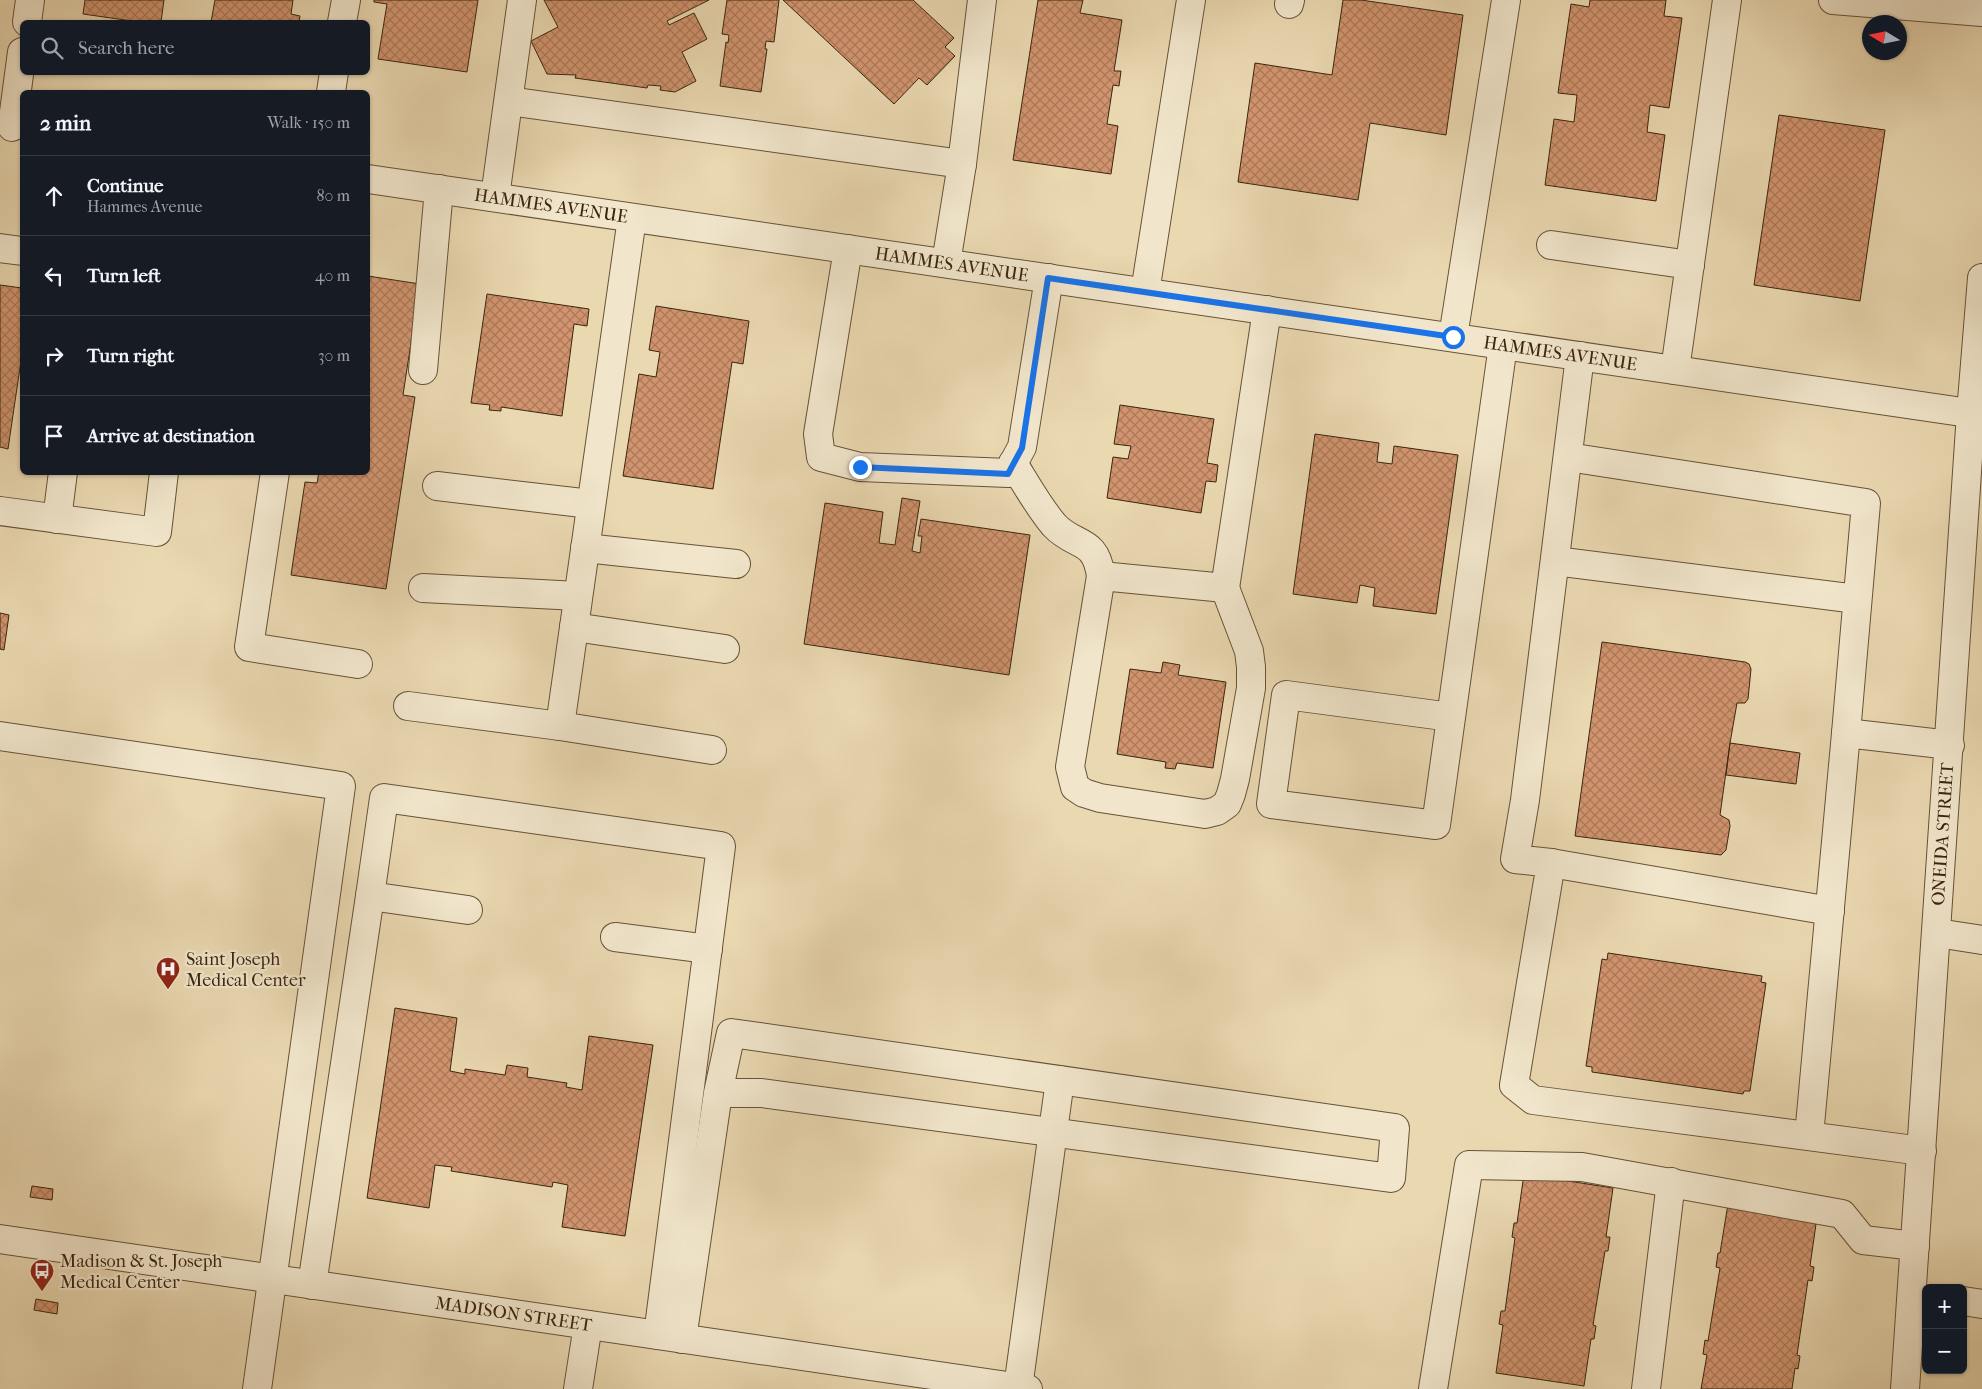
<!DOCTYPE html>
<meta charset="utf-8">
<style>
:root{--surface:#171b24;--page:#242831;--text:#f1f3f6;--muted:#9ea1a6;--line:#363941}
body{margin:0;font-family:"IM FELL French Canon",serif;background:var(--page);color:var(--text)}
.controls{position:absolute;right:15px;bottom:15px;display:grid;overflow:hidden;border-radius:8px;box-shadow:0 1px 4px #0004}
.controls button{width:45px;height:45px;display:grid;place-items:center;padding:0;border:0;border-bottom:1px solid var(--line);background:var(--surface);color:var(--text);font:25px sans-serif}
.compass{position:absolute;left:1862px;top:15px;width:45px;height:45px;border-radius:50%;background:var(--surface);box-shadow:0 1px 4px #0004;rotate:280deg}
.stop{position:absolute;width:15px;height:15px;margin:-11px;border:4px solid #1a73e8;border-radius:50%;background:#fff}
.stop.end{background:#1a73e8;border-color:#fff;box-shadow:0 1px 5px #0008}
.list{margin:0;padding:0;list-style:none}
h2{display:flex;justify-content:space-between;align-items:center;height:65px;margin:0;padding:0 20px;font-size:21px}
h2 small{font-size:16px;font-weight:400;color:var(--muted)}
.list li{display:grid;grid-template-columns:32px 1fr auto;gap:15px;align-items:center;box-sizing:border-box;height:80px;padding:0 20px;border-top:1px solid var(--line)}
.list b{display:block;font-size:19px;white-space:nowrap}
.list p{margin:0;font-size:16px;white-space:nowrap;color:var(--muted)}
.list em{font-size:16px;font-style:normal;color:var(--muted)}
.icon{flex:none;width:28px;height:28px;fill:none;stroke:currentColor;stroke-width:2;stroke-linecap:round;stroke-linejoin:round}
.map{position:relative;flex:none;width:1982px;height:1389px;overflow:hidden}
.search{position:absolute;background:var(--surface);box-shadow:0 1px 4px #0004;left:20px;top:20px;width:350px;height:55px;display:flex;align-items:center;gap:12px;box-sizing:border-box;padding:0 18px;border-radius:8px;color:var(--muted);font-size:19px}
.panel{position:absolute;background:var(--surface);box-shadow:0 1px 4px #0004;left:20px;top:90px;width:350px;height:385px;border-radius:8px}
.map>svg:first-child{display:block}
</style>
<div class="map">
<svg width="1982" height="1389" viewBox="0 0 1982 1389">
<defs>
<pattern id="building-cross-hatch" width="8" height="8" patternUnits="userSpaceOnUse" patternTransform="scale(1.25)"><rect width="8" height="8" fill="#d1946e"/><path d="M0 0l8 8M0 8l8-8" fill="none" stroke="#ab7959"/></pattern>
</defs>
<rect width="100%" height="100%" fill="#ead8b1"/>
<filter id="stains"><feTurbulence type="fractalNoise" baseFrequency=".004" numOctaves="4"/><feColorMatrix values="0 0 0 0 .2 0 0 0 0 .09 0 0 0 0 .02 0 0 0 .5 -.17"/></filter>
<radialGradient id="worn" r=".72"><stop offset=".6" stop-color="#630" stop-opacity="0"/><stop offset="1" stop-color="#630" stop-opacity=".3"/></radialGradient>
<path fill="url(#building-cross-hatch)" stroke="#3b250e" d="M85 0H164L161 22H139L83 14Z
M215 0H293L291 14 300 16 299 22H211Z
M374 0H478L467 72 378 59 387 4 374 2Z
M544 0H709L667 21 669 25 694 13 707 39 682 52 696 81 675 92 660 90 661 86 648 85 647 88 575 78 576 75 547 74 531 41 558 27Z
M727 0H779L774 42 766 41 765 49H767L761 92 720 86 726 42 728 43 729 35 722 34Z
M783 0H913L954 38 945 47 955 56 927 85 919 78 894 104Z
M1038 0H1083L1080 13 1122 20 1114 71H1121L1119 86 1113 85 1107 124 1118 126 1111 174 1013 160Z
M1343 0H1361L1463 15 1446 135 1370 123 1358 200 1238 182 1255 63 1332 75Z
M1590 0H1666L1664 16 1682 18 1669 108 1650 105 1647 132 1665 135 1656 201 1545 185 1554 119 1574 122 1577 95 1558 93 1571 4 1589 7Z
M1779 115 1885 130 1860 301 1754 285Z
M368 276 420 284 403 395 415 397 386 589 291 575 305 482 317 483 319 472H368Z
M0 285 22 288V354L8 449 0 447Z
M487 294 589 309 587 326 574 324 562 416 501 407V411L489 410 490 405 471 403Z
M656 306 749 321 743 364 732 362 713 489 623 476 639 374 656 377 660 352 649 350Z
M1120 405 1214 419 1207 463 1218 465 1216 482 1206 481 1201 513 1107 498 1113 457 1128 459 1131 446 1114 444Z
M1315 434 1379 443 1377 462 1392 464 1394 446 1458 455 1436 614 1373 606 1375 588 1360 585 1357 603 1293 594Z
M902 498 920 501 912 551 920 553 922 536H918L921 519 1030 535 1009 675 804 644 825 503 883 512 879 543 895 545Z
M0 613 9 615 4 650 0 649Z
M1602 642 1745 662 1749 664 1751 669 1748 699 1745 703H1737L1730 743 1720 815 1729 820 1730 826 1726 850 1721 855 1575 836Z
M1163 662 1180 665 1178 675 1226 682 1213 768 1177 763 1175 769 1165 768 1166 762 1117 754 1130 669 1161 673Z
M1730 743 1800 753 1796 784 1726 775Z
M1608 953 1762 976 1761 982 1766 983 1750 1091H1744L1743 1094 1592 1072V1067L1586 1066 1602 959 1607 960Z
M395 1008 457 1018 450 1071 465 1074V1069L505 1075 507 1065 528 1068 527 1077 567 1083 566 1087 582 1090 589 1036 653 1045 625 1236 562 1227 568 1185 553 1182 552 1187 451 1171 452 1167 435 1165 429 1208 367 1198Z
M1524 1174 1613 1188 1606 1237H1610L1608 1251H1605L1593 1325 1596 1326 1594 1339H1591L1584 1386 1496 1373 1503 1325 1499 1324 1501 1311H1505L1515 1238 1512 1237 1514 1223H1517Z
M32 1186 53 1189 52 1200 30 1197Z
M1728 1204 1817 1217 1810 1266 1814 1267 1812 1281 1808 1280 1797 1355 1800 1356 1798 1369 1795 1368 1792 1389H1701L1707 1355 1703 1354 1705 1340 1708 1341 1720 1268 1716 1267 1718 1253H1720Z
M36 1299 58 1303 57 1314 34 1310Z"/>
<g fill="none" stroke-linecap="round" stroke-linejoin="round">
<defs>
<g id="minor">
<path d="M1833 0 1982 12"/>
<path d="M1289 4 1290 0"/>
<path d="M27 22 30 0"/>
<path d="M342 22 346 0"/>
<path d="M331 92 334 72"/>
<path d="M509 101 962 164"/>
<path d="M12 127 22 52"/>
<path id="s1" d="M368 179 1982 415"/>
<path d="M495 197 522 0"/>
<path d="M632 218 560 726 712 750"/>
<path d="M1551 245 1690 265"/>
<path d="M0 248 22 251"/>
<path d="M848 249 818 434 821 457 860 467 1008 473 1022 447 1049 278"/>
<path d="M946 263 962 164 982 0"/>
<path d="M1145 292 1191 0"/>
<path d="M1453 337 1506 0"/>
<path d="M1580 356 1525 800 1515 859 1551 863 1514 1085 1533 1100 1922 1151"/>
<path d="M423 370 439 189"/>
<path d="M1675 370 1727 0"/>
<path d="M1568 457 1866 503 1846 733"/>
<path d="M1013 463C1026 484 1038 506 1054 525 1075 548 1095 536 1101 576L1070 767 1075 787 1084 793 1100 798 1205 814 1217 811 1227 804 1231 794 1235 779 1251 688V667L1249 651 1225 588"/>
<path d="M275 472 249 647 358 664"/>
<path d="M437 486 591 504"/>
<path d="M0 511 157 532 164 472"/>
<path d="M57 519 63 472"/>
<path d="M585 548 736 564"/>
<path d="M1555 561 1857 599"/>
<path d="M1101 576 1225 588 1267 310"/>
<path d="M423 588 578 596"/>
<path d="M574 627 725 649"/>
<path d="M408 706 560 726"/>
<path d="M1451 717 1286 695 1271 804 1436 825 1503 345"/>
<path d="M0 736 341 786 257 1389"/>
<path d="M1551 863 1830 911"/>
<path d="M468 910 370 896 384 798 721 846 658 1335"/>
<path d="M1937 933 1982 940"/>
<path d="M615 937 708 949"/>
<path d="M1809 1136 1846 733 1950 745"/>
<path id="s2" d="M0 1239 1028 1389"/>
<path d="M312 1285 370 896"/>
<path d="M1963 1301 1982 1304"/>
<path d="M682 1339 718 1093H762L1391 1178 1395 1128 731 1033 718 1093"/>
<path d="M1018 1388 1060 1080"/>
<path d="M578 1389 588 1325"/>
<path d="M1433 1389 1469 1165 1582 1167 1842 1214 1863 1240 1915 1246"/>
<path d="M1646 1389 1671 1182"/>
<path id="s3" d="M1905 1389 1971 413 1982 278"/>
</g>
</defs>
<use href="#minor" stroke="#675237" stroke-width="30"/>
<use href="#minor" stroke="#f1e6cc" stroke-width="28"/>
</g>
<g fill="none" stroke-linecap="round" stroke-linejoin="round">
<path stroke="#1a73e8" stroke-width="6" d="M860 467 1008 474 1022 448 1048 278 1453 337"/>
</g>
<defs>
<symbol id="hospital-pin" viewBox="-11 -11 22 30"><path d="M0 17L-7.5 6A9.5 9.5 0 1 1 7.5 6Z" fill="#8f2418" stroke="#f1e6cc"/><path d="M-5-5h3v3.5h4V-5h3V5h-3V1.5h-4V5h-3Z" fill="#fff"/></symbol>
<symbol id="bus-pin" viewBox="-11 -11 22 30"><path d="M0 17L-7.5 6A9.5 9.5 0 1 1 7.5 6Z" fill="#8f2418" stroke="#f1e6cc"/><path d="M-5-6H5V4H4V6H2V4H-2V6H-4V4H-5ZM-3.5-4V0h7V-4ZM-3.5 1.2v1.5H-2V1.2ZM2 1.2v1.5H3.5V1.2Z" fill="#fff"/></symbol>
</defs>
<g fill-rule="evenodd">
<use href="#hospital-pin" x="154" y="955" width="28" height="38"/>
<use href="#bus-pin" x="28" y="1257" width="28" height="38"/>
</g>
<g text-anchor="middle" stroke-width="4.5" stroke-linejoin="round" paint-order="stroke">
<g font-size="18" fill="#3b250e" stroke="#f1e6cc">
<text dy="6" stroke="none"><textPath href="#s1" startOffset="185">HAMMES AVENUE</textPath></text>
<text dy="6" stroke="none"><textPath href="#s1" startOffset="590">HAMMES AVENUE</textPath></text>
<text dy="6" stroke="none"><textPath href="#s1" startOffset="1205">HAMMES AVENUE</textPath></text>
<text dy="6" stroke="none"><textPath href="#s3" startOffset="556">ONEIDA STREET</textPath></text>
<text dy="6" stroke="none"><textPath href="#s2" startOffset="519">MADISON STREET</textPath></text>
</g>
<g font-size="18" fill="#3b250e" stroke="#f1e6cc" text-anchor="start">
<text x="186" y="965">Saint Joseph<tspan x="186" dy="21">Medical Center</tspan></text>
<text x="60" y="1267">Madison &amp; St. Joseph<tspan x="60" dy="21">Medical Center</tspan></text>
</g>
</g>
<rect width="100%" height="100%" filter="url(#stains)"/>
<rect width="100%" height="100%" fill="url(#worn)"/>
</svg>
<div class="controls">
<button>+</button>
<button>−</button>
</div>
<svg class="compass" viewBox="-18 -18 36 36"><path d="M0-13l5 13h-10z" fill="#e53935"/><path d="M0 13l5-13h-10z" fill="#9ea1a6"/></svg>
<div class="stop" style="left:1453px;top:337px"></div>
<div class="stop end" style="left:860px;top:467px"></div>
<div class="search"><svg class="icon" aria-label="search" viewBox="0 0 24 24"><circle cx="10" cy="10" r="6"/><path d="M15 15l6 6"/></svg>Search here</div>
<section class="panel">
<h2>2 min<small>Walk · 150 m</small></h2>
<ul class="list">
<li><svg class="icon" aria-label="ahead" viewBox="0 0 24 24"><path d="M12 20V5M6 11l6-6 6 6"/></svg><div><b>Continue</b><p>Hammes Avenue</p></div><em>80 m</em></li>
<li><svg class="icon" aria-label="left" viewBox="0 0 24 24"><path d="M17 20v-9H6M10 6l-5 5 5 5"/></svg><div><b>Turn left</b></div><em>40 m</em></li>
<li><svg class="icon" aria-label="right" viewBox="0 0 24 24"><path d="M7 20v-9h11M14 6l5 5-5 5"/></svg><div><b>Turn right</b></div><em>30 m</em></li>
<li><svg class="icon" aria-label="arrive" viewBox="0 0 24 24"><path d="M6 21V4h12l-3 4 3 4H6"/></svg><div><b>Arrive at destination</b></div></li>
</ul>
</section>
</div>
